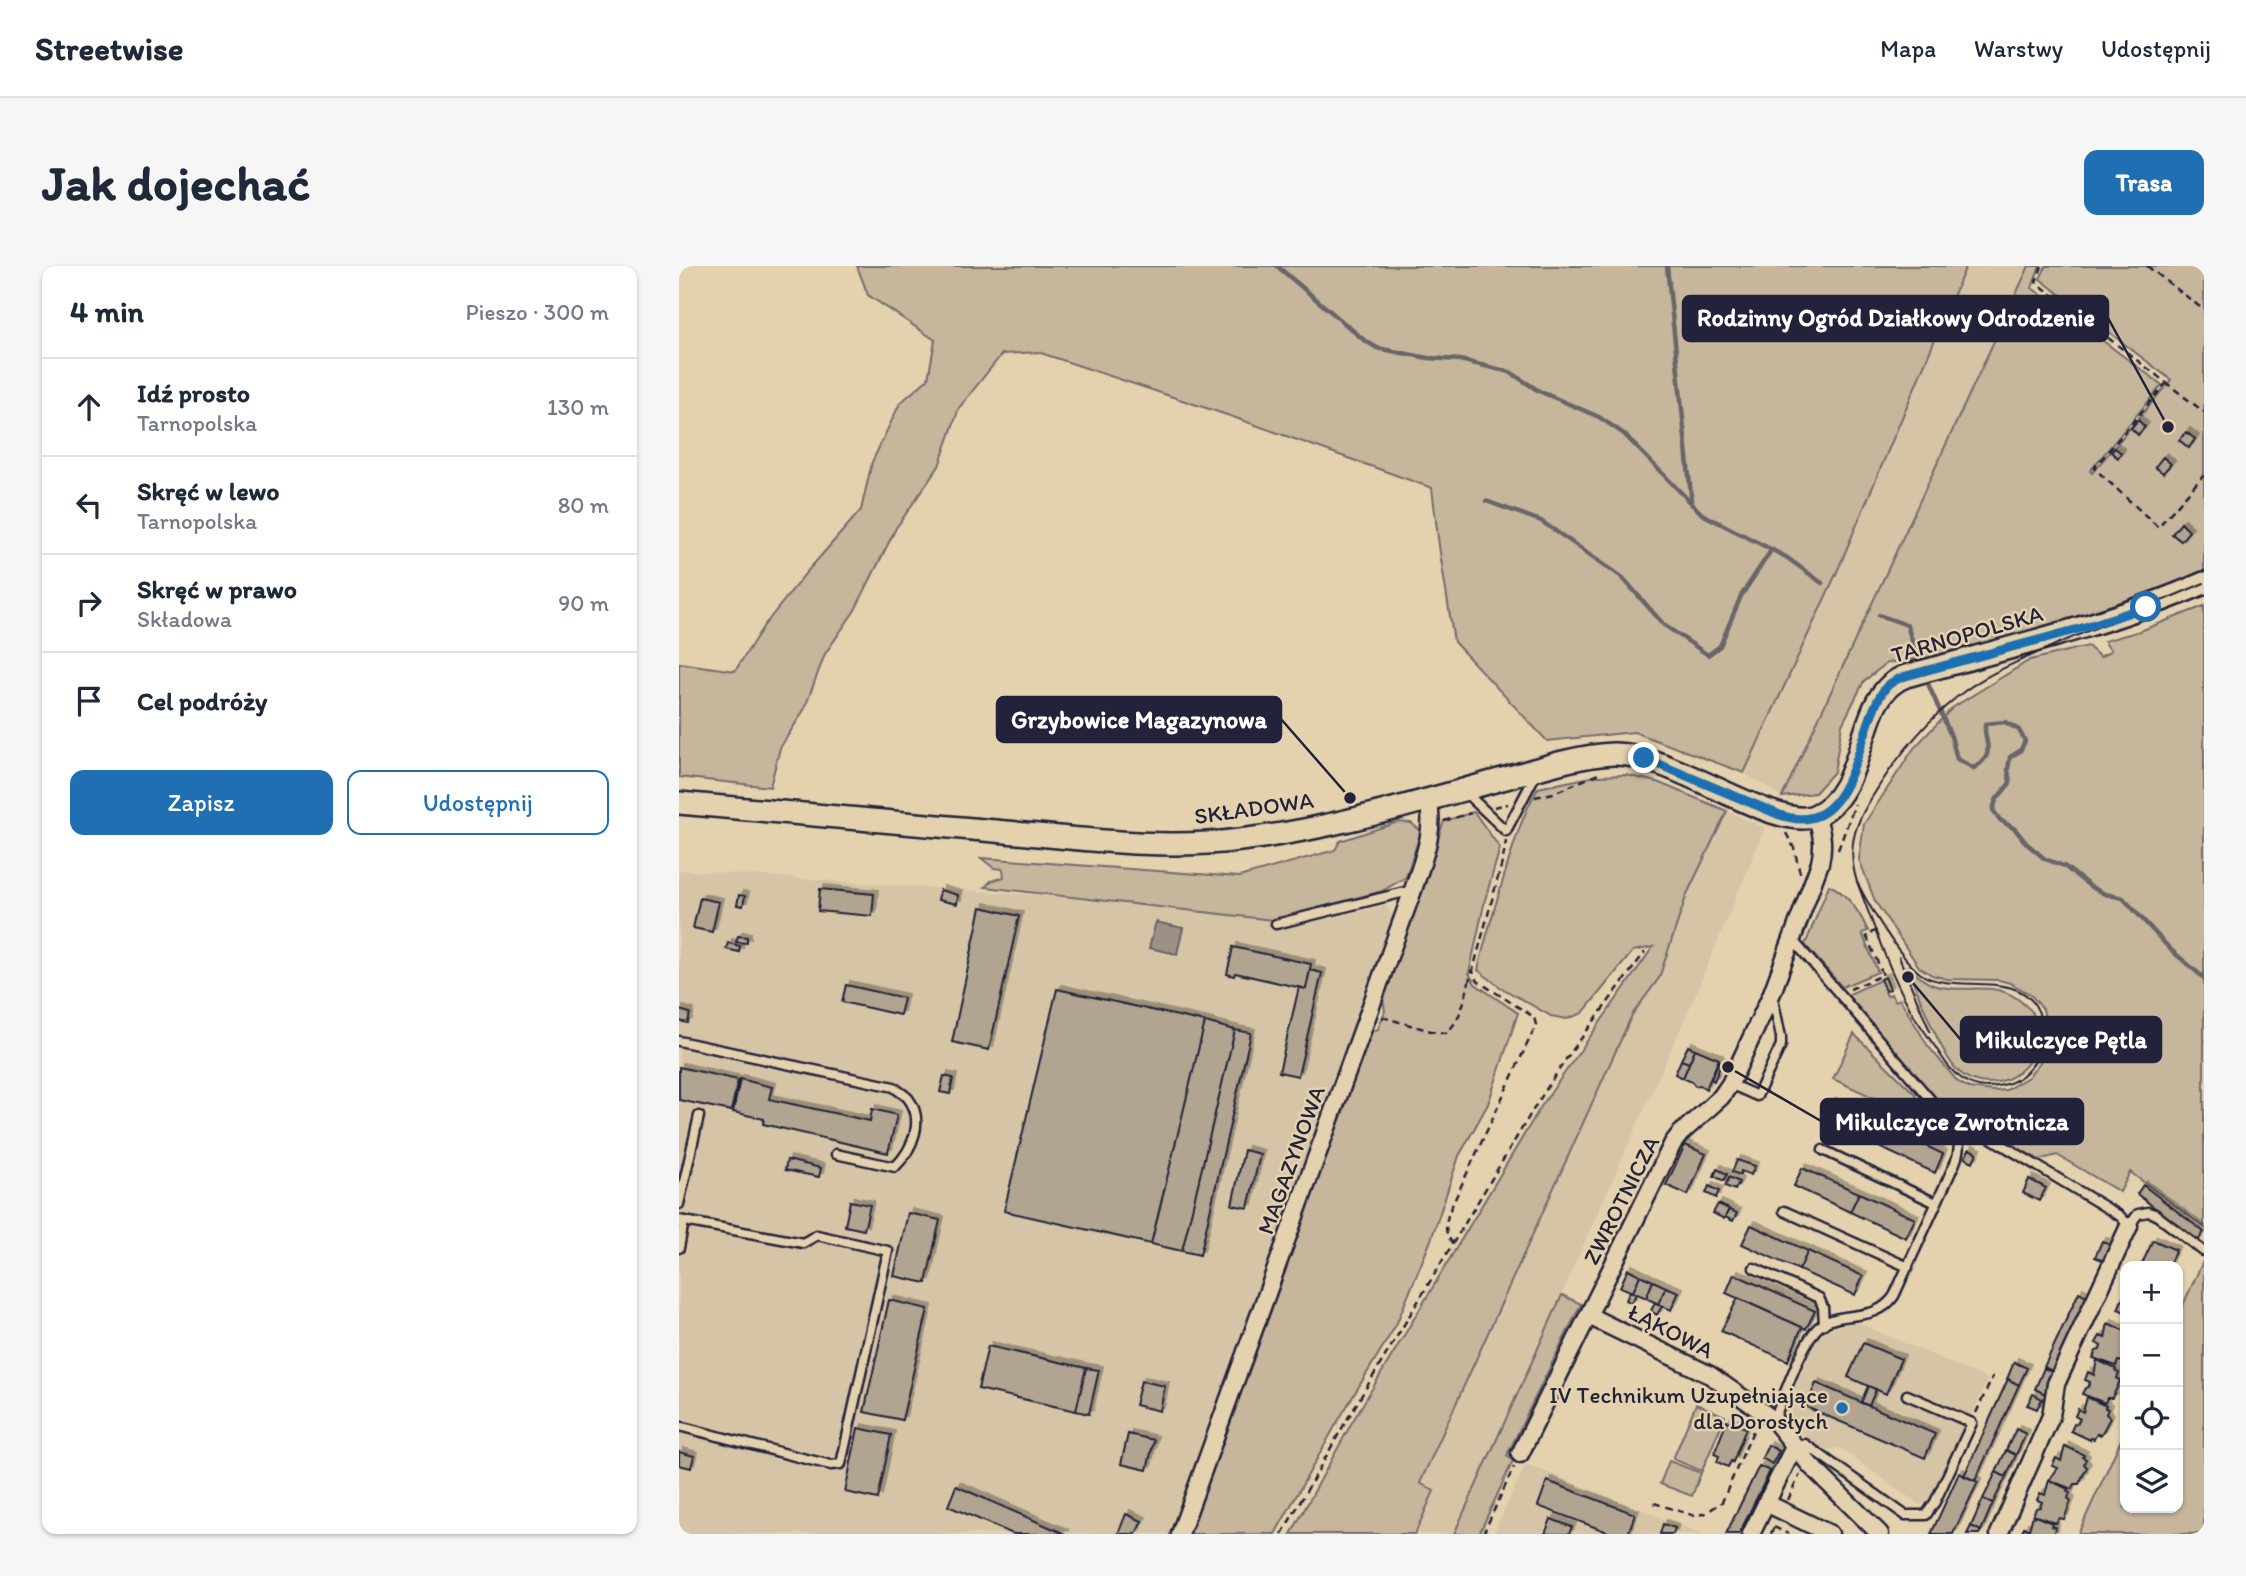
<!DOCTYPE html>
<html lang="pl">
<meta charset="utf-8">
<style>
:root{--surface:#fff;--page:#f6f6f7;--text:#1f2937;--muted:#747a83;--line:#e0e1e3;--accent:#1f6fb2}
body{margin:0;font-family:Itim,sans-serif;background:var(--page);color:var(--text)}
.controls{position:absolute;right:21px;bottom:21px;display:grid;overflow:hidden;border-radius:14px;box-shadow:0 2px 5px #0004}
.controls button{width:63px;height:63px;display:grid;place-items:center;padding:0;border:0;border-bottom:2px solid var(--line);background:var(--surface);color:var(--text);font:35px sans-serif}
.stop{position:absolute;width:21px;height:21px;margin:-16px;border:5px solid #1f6fb2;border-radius:50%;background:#fff}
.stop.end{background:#1f6fb2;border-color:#fff;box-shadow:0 2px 7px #0008}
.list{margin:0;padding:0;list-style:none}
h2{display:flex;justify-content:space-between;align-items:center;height:91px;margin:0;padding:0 28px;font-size:30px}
h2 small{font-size:23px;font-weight:400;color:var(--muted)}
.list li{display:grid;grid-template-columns:46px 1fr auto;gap:21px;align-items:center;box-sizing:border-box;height:98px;padding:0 28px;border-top:2px solid var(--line)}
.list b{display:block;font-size:26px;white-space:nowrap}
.list p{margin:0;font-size:23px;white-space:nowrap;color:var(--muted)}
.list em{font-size:23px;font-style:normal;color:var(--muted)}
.actions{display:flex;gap:14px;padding:21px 28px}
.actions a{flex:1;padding:16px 0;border:2px solid var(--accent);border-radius:14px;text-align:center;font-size:24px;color:var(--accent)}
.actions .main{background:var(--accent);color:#fff}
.icon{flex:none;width:38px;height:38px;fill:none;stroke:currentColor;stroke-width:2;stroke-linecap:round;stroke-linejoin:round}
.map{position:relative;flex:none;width:1525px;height:1268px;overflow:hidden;border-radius:14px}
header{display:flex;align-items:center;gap:42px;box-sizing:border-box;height:98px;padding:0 35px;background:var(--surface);border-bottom:2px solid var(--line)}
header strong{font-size:33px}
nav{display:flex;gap:38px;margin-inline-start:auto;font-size:24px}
.intro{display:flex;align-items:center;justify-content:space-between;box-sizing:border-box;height:168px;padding:0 42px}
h1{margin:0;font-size:49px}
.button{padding:18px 32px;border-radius:14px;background:var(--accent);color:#fff;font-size:24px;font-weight:700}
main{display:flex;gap:42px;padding:0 42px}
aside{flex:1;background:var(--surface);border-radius:14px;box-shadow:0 2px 5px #0004}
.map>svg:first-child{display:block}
</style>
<header>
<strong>Streetwise</strong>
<nav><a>Mapa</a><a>Warstwy</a><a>Udostępnij</a></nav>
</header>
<div class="intro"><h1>Jak dojechać</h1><a class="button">Trasa</a></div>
<main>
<aside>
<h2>4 min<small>Pieszo · 300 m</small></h2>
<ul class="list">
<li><svg class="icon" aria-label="ahead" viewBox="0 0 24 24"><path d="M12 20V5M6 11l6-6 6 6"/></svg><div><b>Idź prosto</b><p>Tarnopolska</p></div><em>130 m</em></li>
<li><svg class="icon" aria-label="left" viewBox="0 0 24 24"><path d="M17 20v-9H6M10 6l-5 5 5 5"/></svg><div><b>Skręć w lewo</b><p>Tarnopolska</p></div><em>80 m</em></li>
<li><svg class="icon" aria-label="right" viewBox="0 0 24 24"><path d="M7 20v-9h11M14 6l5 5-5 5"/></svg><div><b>Skręć w prawo</b><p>Składowa</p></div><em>90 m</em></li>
<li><svg class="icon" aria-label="arrive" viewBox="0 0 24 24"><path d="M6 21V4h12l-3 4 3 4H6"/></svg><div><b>Cel podróży</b></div></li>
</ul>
<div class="actions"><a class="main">Zapisz</a><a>Udostępnij</a></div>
</aside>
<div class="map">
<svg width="1525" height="1268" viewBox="0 0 1525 1268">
<defs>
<filter id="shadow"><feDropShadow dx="4" dy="-4" stdDeviation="0" flood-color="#0004"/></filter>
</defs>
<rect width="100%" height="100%" fill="#e4d2af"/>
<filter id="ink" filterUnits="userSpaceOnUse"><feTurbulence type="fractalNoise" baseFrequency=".0143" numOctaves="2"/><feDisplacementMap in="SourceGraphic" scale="14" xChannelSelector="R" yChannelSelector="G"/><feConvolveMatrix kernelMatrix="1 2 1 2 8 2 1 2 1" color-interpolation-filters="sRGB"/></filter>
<g filter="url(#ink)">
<path fill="#d5c4a6" d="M1287 0H1350L1103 531 1065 507 1157 308Z
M1048 545 1086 562 1015 732 775 1268H736L755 1225 740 1218 953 749 980 712 1008 628Z
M0 604 384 631 630 657 706 639 715 651 584 1023 493 1268H0Z
M1177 1056 1309 1113 1252 1239 1239 1238 1161 1182 1143 1184 1106 1154 1105 1144 1138 1071 1156 1061Z
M847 1198 1024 1268H814Z"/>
<path fill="#c5b69c" stroke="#746c6c" stroke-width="2" d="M178 0H1287L1157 308 1065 507 955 466 868 475 775 376 760 280 753 222 554 151 359 86 323 88 280 142 260 200 217 262 176 344 146 388 125 444 101 482 91 521 0 511V397L56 405 84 361 126 308 182 244 193 196 221 137 249 113 256 74 189 29Z
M1350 0H1361L1353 22 1483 119 1411 205 1413 207 1492 114 1361 13 1367 0H1525V306L1413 352 1309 380 1254 391 1208 397 1185 415 1163 459 1155 506 1136 527 1103 531Z
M1525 340V961L1451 906 1441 926 1378 889 1360 894 1264 841 1168 729 1201 714 1208 730 1212 728 1216 735 1221 733 1249 780 1278 815 1290 822 1315 825 1327 824 1349 811 1361 796 1368 764 1364 743 1351 728 1331 717 1320 714 1268 713 1253 709 1240 701 1196 635 1180 593 1185 558 1235 482 1273 442 1351 394 1409 380 1421 391 1432 385 1425 375 1461 365Z
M947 509 978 516 1048 545 1008 628 980 712 953 749 741 1217 755 1225 736 1268H612L672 1158 861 842 974 681 954 685 904 747 888 753 872 750 821 721 799 704C806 673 815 644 824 614 834 581 842 551 859 522L917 510Z
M795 546 821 582 806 634 790 707 796 718 839 747 809 838 780 890 752 974 717 1059 659 1155 596 1268H507L689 767 699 763 706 745 703 728 765 555Z
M719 556 732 557 742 565 727 611 703 625 594 654 306 621 312 615 325 611 324 603 315 602 302 592 560 611 656 584 661 575Z
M1150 619C1168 627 1181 647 1189 665L1183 667 1199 706 1163 721 1126 679Z
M1228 700C1236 707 1243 715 1254 719 1286 730 1316 711 1345 738 1347 741 1351 742 1353 746 1355 749 1355 757 1356 761 1366 804 1312 835 1279 805 1261 788 1239 726 1228 700Z
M1175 768 1237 829 1228 847 1154 813Z
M1525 993V1268H1399L1446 1165V1242H1499V1050Z
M883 1029 902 1038 828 1189 834 1195 800 1268H775Z
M1017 1138 1046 1150 1023 1205 994 1193Z
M990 1195 1022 1207 1013 1230 981 1218Z"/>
<path fill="#9c9184" stroke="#6b6567" stroke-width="2" d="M477 656 504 662 498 688 470 682Z"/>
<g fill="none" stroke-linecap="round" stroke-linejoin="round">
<path stroke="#6b6567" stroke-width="4.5" d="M598 0 685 74 698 82 749 92 781 94 831 106 860 125 920 151 945 168 1023 248 1107 291 1143 317
M988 0 1013 239
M807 235 862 255 943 311 985 359 1029 389 1041 380 1062 330 1093 283
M1200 349 1228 359 1241 400
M1246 411 1272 470 1278 493 1295 502C1319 487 1304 477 1306 458L1326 456 1340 464 1346 475 1341 485 1331 491 1329 503 1331 517 1317 534 1314 544 1321 554 1336 563 1347 577 1366 593 1385 600 1412 621 1426 628 1444 632 1492 684 1525 712"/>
</g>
<path fill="#b1a491" stroke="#22223b" stroke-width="2" filter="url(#shadow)" d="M1459 154 1466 161 1459 169 1452 162Z
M1507 166 1516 173 1510 182 1500 174Z
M1436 182 1442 187 1439 192 1432 186Z
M1484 191 1492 198 1484 207 1476 201Z
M1502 257 1510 265 1502 275 1493 268Z
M141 623 195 628 193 650 139 645Z
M261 624 279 629 278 638 259 634Z
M60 629 66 630 64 640 58 639Z
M21 632 40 636 33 666 14 662Z
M302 641 340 650 310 784 273 776Z
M59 670 68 671V677L57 676Z
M49 677 61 680 60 686 47 683Z
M554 681 632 698 627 723 556 707 555 710 548 708Z
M631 704 643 707 619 810 600 806 620 721 627 723Z
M1206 711 1211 723 1207 725 1202 713Z
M167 719 225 732 221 749 163 736Z
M378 723 526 756 472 978 325 945Z
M0 744 11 747 9 757 0 755Z
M526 756 556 764 503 985 472 978Z
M556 764 572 767 521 989 503 985Z
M1009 780 1016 783 1010 797 1002 794Z
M1016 783 1040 793 1027 823 1021 819 1016 820 1013 816 1004 812Z
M1002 794 1010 797 1004 812 996 808Z
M1040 795 1043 796 1035 815 1032 813Z
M0 801 59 814 52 845 0 834Z
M265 810 274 812 271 828 261 826Z
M61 813 93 821 90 833 191 855 193 843 218 849 209 887 84 858 85 853 54 846Z
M1153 836 1209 862 1200 881 1144 855Z
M1209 862 1264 888 1256 907 1200 881Z
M1006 879 1027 888 1009 929 987 919Z
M1290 883 1298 887 1294 896 1286 892Z
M565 884 581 888 569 942 553 939Z
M108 894 142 902 140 911 106 904Z
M1058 894 1076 900 1072 909 1062 905 1061 909 1053 906Z
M1123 902 1180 927 1171 946 1115 920Z
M1038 903 1048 908 1045 915 1035 910Z
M1050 911 1060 916 1056 924 1046 920Z
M1350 913 1367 922 1360 935 1344 927Z
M1464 919 1525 966 1519 975 1458 928Z
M1030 920 1040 925 1037 932 1027 927Z
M1180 927 1236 953 1227 972 1171 946Z
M171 935 191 939 185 964 166 960Z
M1039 938 1050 943 1045 953 1034 947Z
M1050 944 1058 947 1054 955 1046 951Z
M229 947 261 954 247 1017 215 1010Z
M1072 959 1129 985 1120 1004 1063 978Z
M1474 974 1497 984 1489 1000H1462Z
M1423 975 1433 980 1426 996 1416 991Z
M1129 985 1184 1010 1176 1029 1120 1004Z
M949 1003 961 1009 954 1026 941 1021Z
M1055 1008 1136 1045 1127 1063 1047 1027Z
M961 1009 974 1015 967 1032 954 1026Z
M974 1015 987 1021 979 1038 967 1032Z
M987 1021 1000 1026 992 1044 979 1038Z
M951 1025 957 1028 953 1037 947 1034Z
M1400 1026 1409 1031 1375 1106 1365 1101Z
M1446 1027V1046L1439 1043Z
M1059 1032 1123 1061 1109 1095 1042 1065Z
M210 1034 249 1043 223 1154 185 1146Z
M976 1036 983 1040 978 1049 972 1045Z
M1429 1057 1446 1065V1091L1444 1096 1439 1095 1437 1100 1414 1092 1417 1085 1421 1084 1422 1080 1417 1077 1421 1070 1426 1072Z
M1184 1077 1222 1093 1207 1128 1169 1111Z
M309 1080 407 1102 397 1145 299 1123Z
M1418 1094 1437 1103 1436 1105 1440 1107 1438 1112 1441 1115 1433 1132H1428L1426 1137 1403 1128 1406 1122 1409 1121 1411 1116 1406 1114 1409 1106 1415 1109Z
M1335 1096 1348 1102 1340 1119 1328 1113Z
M407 1102 420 1104 410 1148 397 1145Z
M1365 1102 1376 1107 1366 1128 1356 1123Z
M1329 1113 1340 1119 1296 1215 1285 1210Z
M462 1115 486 1120 481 1145 456 1139Z
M1137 1117 1256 1168 1246 1192 1127 1141Z
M1189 1120 1197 1123 1190 1140 1182 1137Z
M1354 1128 1363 1133 1358 1143 1348 1139Z
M1408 1131 1427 1140 1426 1142 1429 1143 1427 1148 1431 1152 1422 1169 1418 1168 1415 1173 1412 1172 1411 1174 1392 1165 1395 1158 1399 1157 1401 1153 1396 1150 1399 1143 1404 1146Z
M1048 1155 1067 1162 1054 1196 1052 1195 1049 1201 1038 1196 1040 1190 1035 1188Z
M179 1162 212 1169 199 1233 166 1226Z
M1337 1163 1347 1168 1337 1189 1327 1184Z
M449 1168 475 1174 468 1204 442 1198Z
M1089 1179 1100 1185 1093 1198 1083 1192Z
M1386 1180 1405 1189 1403 1191 1407 1193 1405 1198 1408 1201 1400 1218H1396L1393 1223 1370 1214 1379 1202 1373 1200 1377 1192 1382 1195Z
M1327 1184 1337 1189 1327 1211 1317 1206Z
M0 1186 15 1190 12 1202 0 1199Z
M1080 1200 1091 1205 1060 1268H1047Z
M1317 1206 1327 1211 1314 1237 1304 1233Z
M1280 1207 1299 1216 1274 1268H1252Z
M1370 1214 1389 1223 1388 1225 1391 1227 1389 1232 1392 1235 1385 1253 1380 1252 1377 1257 1354 1249 1357 1242 1361 1241 1363 1236 1358 1234 1361 1227 1366 1229Z
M868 1215 956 1248 949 1268H934L859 1240Z
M277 1220 386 1268H334L269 1240Z
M1304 1233 1314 1237 1302 1265 1292 1260Z
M447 1248 463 1255 457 1268H439Z
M1354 1249 1373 1257 1372 1260 1376 1261 1375 1268H1342L1345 1261 1350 1264Z
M872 1253 893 1261 890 1268H866Z
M984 1258 996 1262 994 1268H981Z
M1292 1260 1302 1265 1300 1268H1288Z"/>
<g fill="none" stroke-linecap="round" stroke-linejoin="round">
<defs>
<path id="lane" d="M786 526 827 565 858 506
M597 658 734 624
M0 775 215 821C219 825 225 828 229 832 246 854 234 883 216 901L157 888
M1051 818 1078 830 1102 779V771L1094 732
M1271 856 1292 860 1441 950 1450 960 1459 948 1469 946 1476 948 1524 985
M1144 884 1257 937
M0 938 20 850
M1105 945 1229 1001
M0 954 124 977 138 969 209 985 162 1198 152 1199 127 1193 0 1160
M0 982 5 955
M1075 1002 1140 1032 1144 1041 1145 1058
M1095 1154C1104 1133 1124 1073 1141 1060 1163 1043 1196 1058 1215 1030L1276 897C1283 880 1280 868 1269 854L1113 673
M1115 1181 1126 1178 1226 1249H1247L1256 1236 1293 1157 1228 1129"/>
<path id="street" d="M910 1050 1031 1109 1095 1154 1131 1199 1201 1268
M841 1188 994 877 1001 868 1042 831 1051 818 1093 727 1141 597C1145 579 1143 566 1137 549
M1087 1237 1151 1268
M501 1268 734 624C744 593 757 565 749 533
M1072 1268 1115 1181
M1320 1268 1372 1150 1377 1118 1450 960"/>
<path id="secondary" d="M0 537C109 546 218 556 327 566 405 573 484 584 561 574 647 564 733 538 816 515 854 505 894 490 934 488 991 486 1096 566 1135 550 1193 526 1173 429 1227 410 1328 382 1429 359 1525 317"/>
</defs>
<use href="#lane" stroke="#22223b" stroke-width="13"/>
<use href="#street" stroke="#22223b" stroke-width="21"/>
<use href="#secondary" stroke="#22223b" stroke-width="26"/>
<path stroke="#22223b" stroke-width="2.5" stroke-dasharray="7 5" stroke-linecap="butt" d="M1363 0 1357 16 1525 146
M1468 0 1525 44
M1488 116 1415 202 1479 261 1525 209
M856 531 875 527 919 508
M815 541 829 538
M765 555 792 547
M1107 567 1115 582 1121 607
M1159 584 1176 538
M1171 723 1204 709 1187 669 1201 663
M703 751 752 765 767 767C784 753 788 723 793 703
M774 978C765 967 766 959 770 946L857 759 855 751 800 716 795 711 794 704 824 593 827 575
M1297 1147 1314 1110
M1109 1234 1121 1208
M975 1237 1016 1250 1027 1247 1043 1236 1077 1158
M1095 1261 1109 1268
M603 1268 666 1157 857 839 887 793 966 686
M804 1268 835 1201
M1092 1268 1096 1258"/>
<use href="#lane" stroke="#e4d2af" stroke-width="8"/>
<use href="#street" stroke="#e4d2af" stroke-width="16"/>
<use href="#secondary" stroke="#e4d2af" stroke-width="21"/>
<path stroke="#22223b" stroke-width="2" d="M1178 616C1190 640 1221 693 1242 708 1275 731 1349 697 1362 754 1365 767 1364 779 1359 790 1351 805 1339 816 1323 819 1309 823 1293 821 1282 812 1270 804 1263 791 1255 779 1246 766 1236 753 1229 739 1208 700 1194 657 1178 616 1165 575 1180 551 1202 517 1225 482 1253 449 1287 424 1309 408 1334 398 1358 387 1413 362 1470 341 1525 317
M1220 691 1251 765"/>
</g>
</g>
<g fill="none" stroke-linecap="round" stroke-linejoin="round" filter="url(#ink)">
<path stroke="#1f6fb2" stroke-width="9" d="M965 492 1101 549C1179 576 1176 457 1208 420 1214 415 1220 412 1227 410L1403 362 1467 341"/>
</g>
<circle fill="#1f6fb2" stroke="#e4d2af" stroke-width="2.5" cx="1163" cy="1142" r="7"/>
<g text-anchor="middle" stroke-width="5" stroke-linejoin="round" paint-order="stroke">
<g font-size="23" fill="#22223b" stroke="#e4d2af">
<text transform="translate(1288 368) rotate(-16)" y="8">TARNOPOLSKA</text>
<text transform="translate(575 542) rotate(-8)" y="8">SKŁADOWA</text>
<text transform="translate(612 894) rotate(-70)" y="8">MAGAZYNOWA</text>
<text transform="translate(942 934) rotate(-63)" y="8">ZWROTNICZA</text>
<text transform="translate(992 1065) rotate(27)" y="8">ŁĄKOWA</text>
</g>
<g font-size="23" fill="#22223b" stroke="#e4d2af" text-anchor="end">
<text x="1149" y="1137">IV Technikum Uzupełniające<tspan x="1149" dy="26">dla Dorosłych</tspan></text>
</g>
</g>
<path fill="none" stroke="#22223b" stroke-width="2.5" d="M1489 161L1429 52M671 532L602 453M1229 711L1282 774M1049 801L1142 855"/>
<g fill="#22223b" stroke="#e4d2af" stroke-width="2.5">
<circle cx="1489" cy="161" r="7"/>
<circle cx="671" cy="532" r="7"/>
<circle cx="1229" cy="711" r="7"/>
<circle cx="1049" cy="801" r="7"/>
</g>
<g fill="#22223b" stroke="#22223b" stroke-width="2.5">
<rect x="1004" y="30" width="425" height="45" rx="7"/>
<rect x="318" y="431" width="284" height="45" rx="7"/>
<rect x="1282" y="751" width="200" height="45" rx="7"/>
<rect x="1142" y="833" width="262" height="45" rx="7"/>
</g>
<g font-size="24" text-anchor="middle" font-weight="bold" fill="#fff">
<text x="1217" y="60">Rodzinny Ogród Działkowy Odrodzenie</text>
<text x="460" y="462">Grzybowice Magazynowa</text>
<text x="1382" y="782">Mikulczyce Pętla</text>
<text x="1273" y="864">Mikulczyce Zwrotnicza</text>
</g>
</svg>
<div class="controls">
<button>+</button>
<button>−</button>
<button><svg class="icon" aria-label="locate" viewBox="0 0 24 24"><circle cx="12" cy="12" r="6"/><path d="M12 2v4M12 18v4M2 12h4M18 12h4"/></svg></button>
<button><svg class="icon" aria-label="layers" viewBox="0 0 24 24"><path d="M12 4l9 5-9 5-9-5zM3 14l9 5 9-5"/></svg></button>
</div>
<div class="stop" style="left:1467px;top:341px"></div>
<div class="stop end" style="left:965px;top:492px"></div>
</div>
</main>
